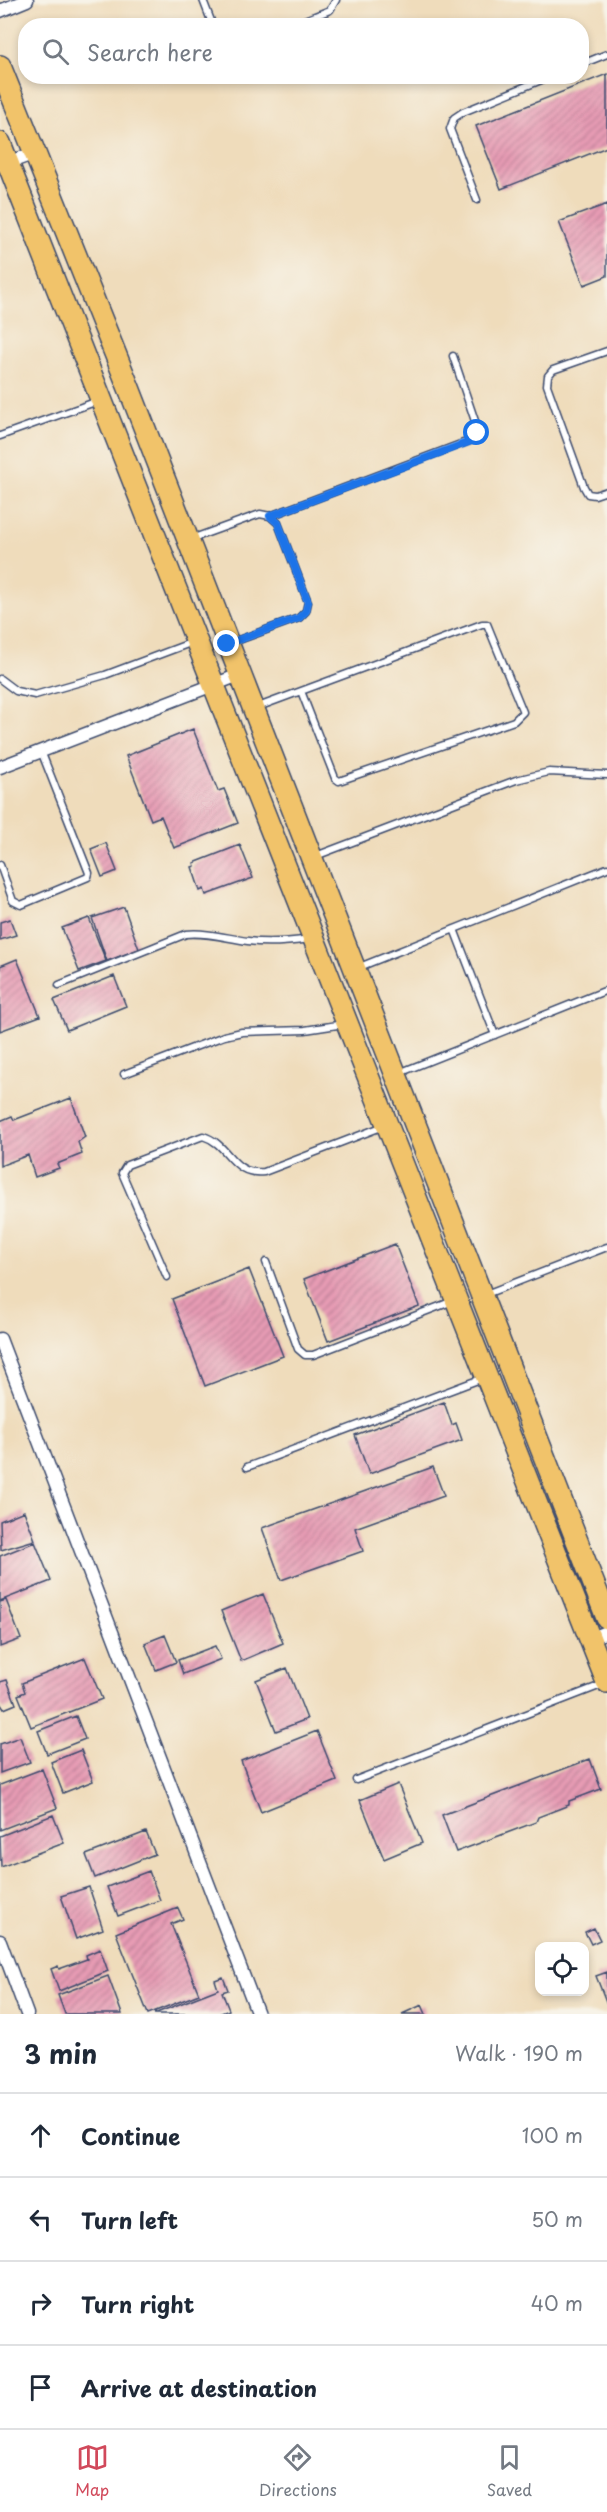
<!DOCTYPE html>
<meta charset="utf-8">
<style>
:root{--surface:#fff;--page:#f2f2f3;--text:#1f2937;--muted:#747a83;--line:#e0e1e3;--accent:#d1495b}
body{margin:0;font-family:"Playpen Sans",sans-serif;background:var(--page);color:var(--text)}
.controls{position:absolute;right:18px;bottom:18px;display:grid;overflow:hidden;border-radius:12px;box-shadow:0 3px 9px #0003}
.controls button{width:54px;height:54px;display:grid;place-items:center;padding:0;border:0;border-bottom:2px solid var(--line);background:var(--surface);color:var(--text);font:30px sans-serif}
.stop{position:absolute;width:18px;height:18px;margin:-14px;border:4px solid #1a73e8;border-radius:50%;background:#fff}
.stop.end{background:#1a73e8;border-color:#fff;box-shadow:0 2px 6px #0008}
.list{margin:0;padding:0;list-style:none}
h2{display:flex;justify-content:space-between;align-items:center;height:78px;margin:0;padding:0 24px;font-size:26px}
h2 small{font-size:20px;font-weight:400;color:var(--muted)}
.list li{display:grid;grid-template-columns:39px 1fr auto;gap:18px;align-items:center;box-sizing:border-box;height:84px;padding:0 24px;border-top:2px solid var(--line)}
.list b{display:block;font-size:22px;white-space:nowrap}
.list em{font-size:20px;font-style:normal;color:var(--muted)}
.icon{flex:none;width:33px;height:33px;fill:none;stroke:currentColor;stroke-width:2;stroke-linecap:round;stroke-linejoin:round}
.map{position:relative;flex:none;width:607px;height:2014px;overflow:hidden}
.search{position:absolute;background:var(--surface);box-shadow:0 3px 9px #0003;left:18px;right:18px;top:18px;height:66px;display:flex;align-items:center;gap:15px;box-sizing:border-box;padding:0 21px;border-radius:24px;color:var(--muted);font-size:22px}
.sheet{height:414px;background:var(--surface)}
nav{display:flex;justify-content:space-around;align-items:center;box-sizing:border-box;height:84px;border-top:2px solid var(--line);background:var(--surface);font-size:16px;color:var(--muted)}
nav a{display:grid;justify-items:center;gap:3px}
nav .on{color:var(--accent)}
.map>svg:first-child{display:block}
</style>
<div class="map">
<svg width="607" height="2014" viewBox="0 0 607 2014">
<defs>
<pattern id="building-hatch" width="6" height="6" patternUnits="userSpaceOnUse" patternTransform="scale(1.5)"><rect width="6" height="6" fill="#e79bb4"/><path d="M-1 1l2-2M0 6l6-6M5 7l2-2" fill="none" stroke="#ba7f96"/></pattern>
</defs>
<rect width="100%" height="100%" fill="#f7f3e8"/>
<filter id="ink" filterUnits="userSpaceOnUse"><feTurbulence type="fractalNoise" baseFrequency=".0167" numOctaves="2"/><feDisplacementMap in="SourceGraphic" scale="12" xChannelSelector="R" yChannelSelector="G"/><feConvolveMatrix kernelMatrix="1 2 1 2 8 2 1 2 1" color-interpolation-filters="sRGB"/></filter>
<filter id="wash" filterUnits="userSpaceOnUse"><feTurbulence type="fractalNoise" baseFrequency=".008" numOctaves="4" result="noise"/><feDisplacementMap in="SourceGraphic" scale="24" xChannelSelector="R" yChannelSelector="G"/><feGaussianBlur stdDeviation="1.35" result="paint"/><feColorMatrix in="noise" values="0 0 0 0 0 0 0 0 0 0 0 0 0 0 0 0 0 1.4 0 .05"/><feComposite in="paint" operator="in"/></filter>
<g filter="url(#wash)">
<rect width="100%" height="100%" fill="#efdcbb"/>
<g id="blocks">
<path fill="url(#building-hatch)" d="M607 74V147L501 189 476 126Z
M607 204V276L584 285 559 222Z
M193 729 218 791 224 789 238 823 174 848 161 816 151 820 126 756Z
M106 843 117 871 102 877 91 849Z
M240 845 253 878 206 895 204 889 200 891 192 867 195 866 194 863Z
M124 907 139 949 107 961 92 918Z
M89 918 106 961 79 971 62 928Z
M10 919 16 935 0 940V922Z
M17 959 40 1016 0 1031V966Z
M114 976 126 1006 67 1030 54 1000Z
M71 1098 85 1137 78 1142 82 1154 57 1164 59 1168 35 1177 28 1155 0 1166V1121L12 1116 14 1120Z
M395 1244 419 1306 328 1341 304 1279Z
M249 1269 283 1356 205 1386 172 1299Z
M444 1402 452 1425 456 1423 462 1440 369 1474 355 1435Z
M433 1467 444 1496 355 1528 363 1551 281 1580 262 1528Z
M24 1511 35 1540 1 1550 0 1521Z
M35 1542 51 1581 0 1601V1556Z
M263 1594 283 1643 241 1661 221 1611Z
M6 1600 21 1639 0 1647V1602Z
M165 1635 176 1662 156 1670 145 1643Z
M215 1646 221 1659 183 1674 178 1660Z
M85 1658 102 1699 31 1727 18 1695 25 1692 22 1683Z
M287 1668 307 1719 276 1731 256 1680Z
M7 1680 16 1704 4 1709 0 1703V1682Z
M76 1716 85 1739 47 1754 38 1731Z
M317 1731 337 1781 261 1812 241 1761Z
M20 1737 30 1762 0 1773V1744Z
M81 1750 93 1781 63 1793 51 1762Z
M590 1759 601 1789 569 1801V1805L538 1817 536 1822 456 1852 442 1815Z
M42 1769 57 1808 0 1830V1785Z
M398 1784 422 1843 384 1859 360 1800Z
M53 1815 64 1843 1 1867 0 1836Z
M146 1832 155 1854 95 1878 86 1855Z
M149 1871 160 1900 118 1916 107 1887Z
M89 1887 103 1929 76 1939 61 1896Z
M178 1908 183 1919 171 1924 199 1994 148 2014 116 1933Z
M594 1928 600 1940 591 1944 585 1932Z
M100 1949 108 1971 59 1991 51 1969 58 1966 59 1969 87 1959 86 1955Z
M607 1972V2004L596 1976Z
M108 1976 122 2014H65L58 1995Z
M223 1977 228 1990 222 1992 229 2010 219 2014H154L218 1989 215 1980Z
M422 2005 426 2014H402Z"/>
</g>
</g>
<g filter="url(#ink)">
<use href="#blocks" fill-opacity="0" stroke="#3b496c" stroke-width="1.5"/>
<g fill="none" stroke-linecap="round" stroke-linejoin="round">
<defs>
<path id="service" d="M203 0 213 26
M290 26 330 10 336 0
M582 64 607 54
M477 200 450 129 454 118 463 112 551 76
M607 351 553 370 548 376 547 385 584 487 588 494 595 495 607 491
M0 436 98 401
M270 516 474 439 476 424 453 356
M191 539 260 514 270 516 278 523 308 602 306 611 299 618 233 642
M0 679 16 691 35 695 105 675 193 642
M258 707 482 624H487L523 712 514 721 339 781 335 778 301 691
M313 857 516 780 549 772 607 775
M0 865 13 901 21 905 88 877 89 873 41 751
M454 929 495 1035
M357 968 607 868
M59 985 186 934C207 932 226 938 248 941 269 944 289 942 310 939
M399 1073 607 990
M124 1074 224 1036 242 1032 305 1030 344 1024
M266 1262 298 1349 305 1355H313L453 1301
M167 1277 122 1173 127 1165 203 1136C230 1144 231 1176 264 1172L384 1126
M486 1294 607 1247
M247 1467 483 1378
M356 1780 604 1684"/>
<path id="minor" d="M0 11 27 0
M2 165 35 153
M0 767 239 675
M0 1339 258 2014
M590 1639 607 1632
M0 1941 27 2014"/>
<path id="trunk" d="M0 66 129 388 607 1618
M0 143 607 1682"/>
</defs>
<use href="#service" stroke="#3b496c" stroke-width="9"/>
<use href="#minor" stroke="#3b496c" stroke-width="15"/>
<use href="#trunk" stroke="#3b496c" stroke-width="24"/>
<use href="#service" stroke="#fff" stroke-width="6"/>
<use href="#minor" stroke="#fff" stroke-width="12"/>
<use href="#trunk" stroke="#f1c36a" stroke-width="21"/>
</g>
</g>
<g fill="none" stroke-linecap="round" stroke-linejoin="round" filter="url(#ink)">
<path stroke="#1a73e8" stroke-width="8" d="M227 644 299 618 306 611 308 602 278 523 270 516 469 442 477 433"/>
</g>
</svg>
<div class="controls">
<button><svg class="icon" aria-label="locate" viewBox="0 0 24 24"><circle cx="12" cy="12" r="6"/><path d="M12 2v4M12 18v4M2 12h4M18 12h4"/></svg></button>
</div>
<div class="stop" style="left:477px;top:433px"></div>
<div class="stop end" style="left:227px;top:644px"></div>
<div class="search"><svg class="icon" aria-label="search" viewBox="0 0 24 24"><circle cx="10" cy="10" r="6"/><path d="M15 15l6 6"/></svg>Search here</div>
</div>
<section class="sheet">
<h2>3 min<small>Walk · 190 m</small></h2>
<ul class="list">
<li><svg class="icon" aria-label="ahead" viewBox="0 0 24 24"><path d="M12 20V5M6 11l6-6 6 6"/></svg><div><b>Continue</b></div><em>100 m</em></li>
<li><svg class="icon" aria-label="left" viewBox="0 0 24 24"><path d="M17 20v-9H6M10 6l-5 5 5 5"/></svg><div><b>Turn left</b></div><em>50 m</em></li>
<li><svg class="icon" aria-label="right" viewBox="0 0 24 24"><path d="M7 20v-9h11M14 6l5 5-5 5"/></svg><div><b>Turn right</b></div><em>40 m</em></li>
<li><svg class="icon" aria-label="arrive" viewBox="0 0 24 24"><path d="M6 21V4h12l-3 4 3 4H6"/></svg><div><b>Arrive at destination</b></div></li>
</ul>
</section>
<nav>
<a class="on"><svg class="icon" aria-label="map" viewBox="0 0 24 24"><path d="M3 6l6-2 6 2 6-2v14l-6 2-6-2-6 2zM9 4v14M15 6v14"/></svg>Map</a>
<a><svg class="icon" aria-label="directions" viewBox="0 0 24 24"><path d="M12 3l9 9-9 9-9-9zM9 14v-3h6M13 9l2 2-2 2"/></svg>Directions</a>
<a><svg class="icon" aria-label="saved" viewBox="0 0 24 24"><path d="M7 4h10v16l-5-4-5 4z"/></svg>Saved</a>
</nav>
